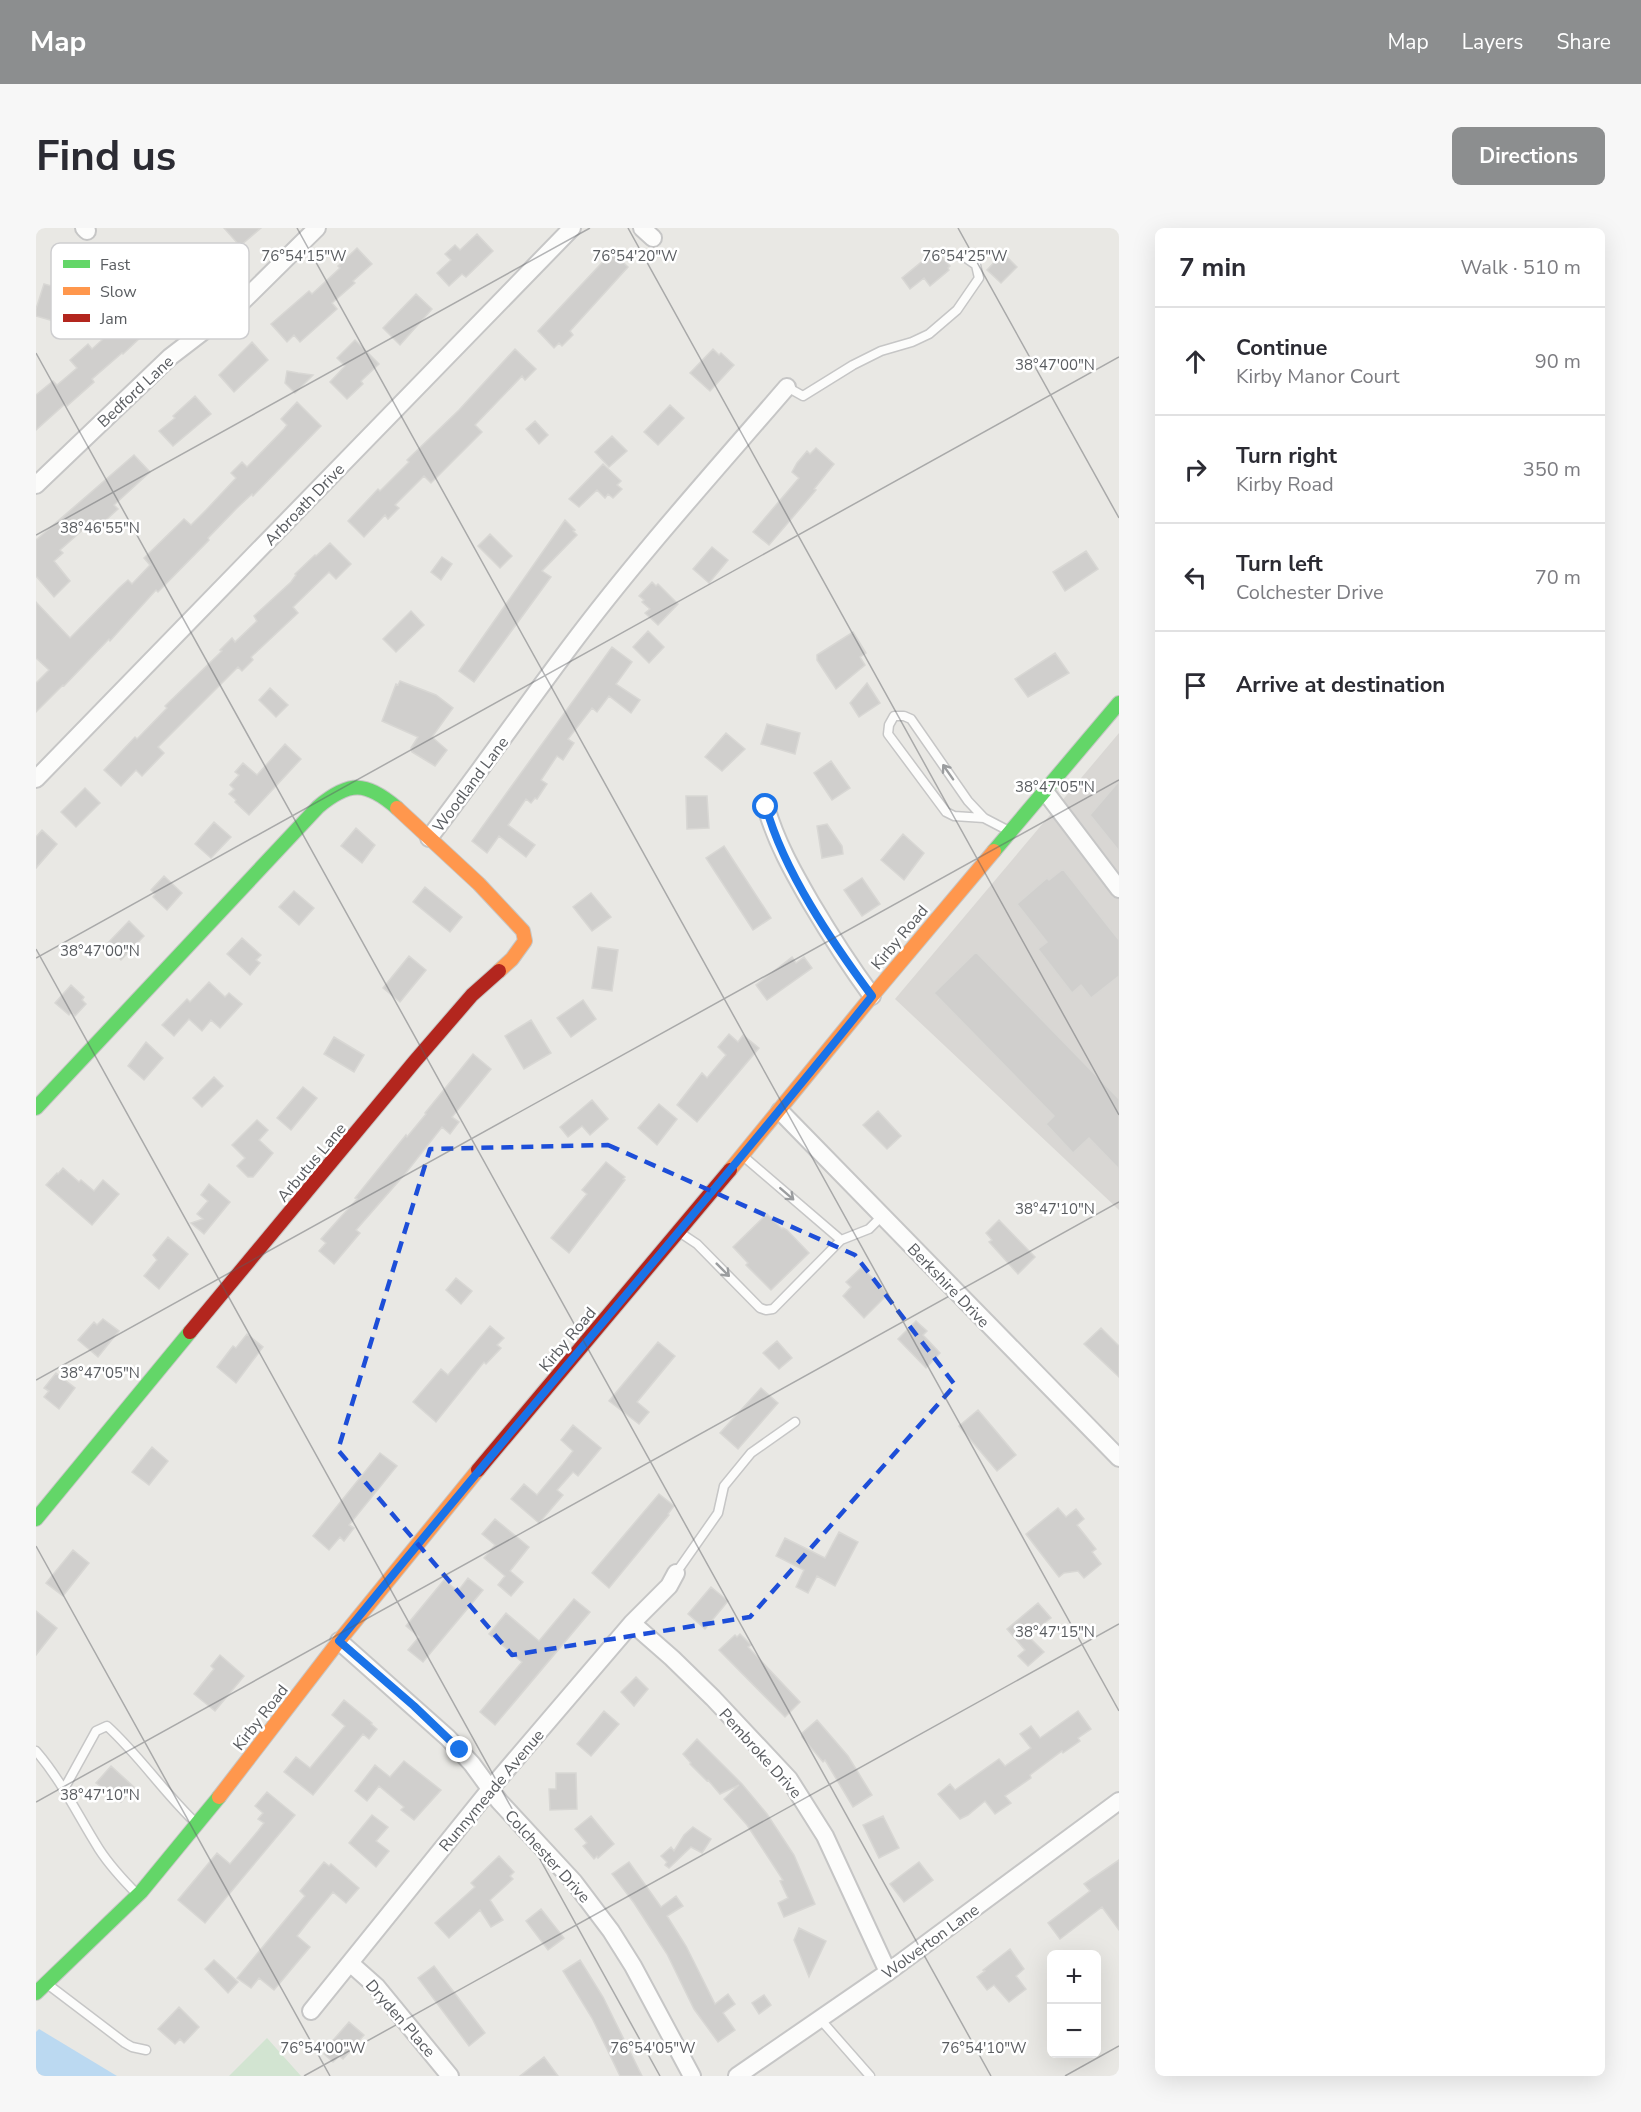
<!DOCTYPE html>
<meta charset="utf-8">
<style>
:root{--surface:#fff;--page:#f7f7f7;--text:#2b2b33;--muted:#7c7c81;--line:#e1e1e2;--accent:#8c8e8f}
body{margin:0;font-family:"Nunito Sans",sans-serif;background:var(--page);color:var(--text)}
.controls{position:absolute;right:18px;bottom:18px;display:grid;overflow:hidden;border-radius:9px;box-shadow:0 6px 24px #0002}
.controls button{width:54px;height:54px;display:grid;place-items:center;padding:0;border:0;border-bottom:2px solid var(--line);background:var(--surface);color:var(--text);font:30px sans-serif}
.stop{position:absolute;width:18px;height:18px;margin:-14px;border:4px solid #1a73e8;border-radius:50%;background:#fff}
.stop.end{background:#1a73e8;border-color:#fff;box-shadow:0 2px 6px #0008}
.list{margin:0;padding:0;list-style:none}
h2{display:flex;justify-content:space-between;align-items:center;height:78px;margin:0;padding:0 24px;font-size:26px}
h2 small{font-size:20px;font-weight:400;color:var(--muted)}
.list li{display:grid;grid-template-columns:39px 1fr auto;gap:18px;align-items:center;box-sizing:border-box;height:108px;padding:0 24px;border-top:2px solid var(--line)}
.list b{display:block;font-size:22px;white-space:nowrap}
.list p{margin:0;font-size:20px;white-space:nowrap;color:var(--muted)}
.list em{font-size:20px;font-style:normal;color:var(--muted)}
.icon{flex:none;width:33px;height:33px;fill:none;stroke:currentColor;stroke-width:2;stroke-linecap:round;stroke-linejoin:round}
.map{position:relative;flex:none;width:1083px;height:1848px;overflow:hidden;border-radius:9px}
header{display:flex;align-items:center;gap:36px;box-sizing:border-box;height:84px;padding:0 30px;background:var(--accent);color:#fff}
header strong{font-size:28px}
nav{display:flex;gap:33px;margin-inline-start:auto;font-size:21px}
.intro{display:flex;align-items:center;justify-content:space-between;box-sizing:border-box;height:144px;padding:0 36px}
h1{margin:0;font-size:42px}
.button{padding:15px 27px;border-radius:9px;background:var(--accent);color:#fff;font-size:21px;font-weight:700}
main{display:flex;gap:36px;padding:0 36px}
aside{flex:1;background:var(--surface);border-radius:9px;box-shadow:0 6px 24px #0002}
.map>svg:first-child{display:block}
</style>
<header>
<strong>Map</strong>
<nav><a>Map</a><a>Layers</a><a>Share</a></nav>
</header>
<div class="intro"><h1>Find us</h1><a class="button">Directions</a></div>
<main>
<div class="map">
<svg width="1083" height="1848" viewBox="0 0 1083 1848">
<rect width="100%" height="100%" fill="#e9e8e4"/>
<path fill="#d9d7d4" d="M1083 505V982L859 771Z"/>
<path fill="#d2e4d1" d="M231 1810 265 1848H193Z"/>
<path fill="#bbd9f1" d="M3 1801 81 1848H0V1804Z"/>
<path fill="#d0cfcd" stroke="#d8d7d4" stroke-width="1.5" d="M188 0H225L204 18Z
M441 6 457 23 430 49 426 46 413 58 401 45 415 32 409 26 419 17 424 22Z
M321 20 336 36 317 53 319 55 296 75 301 81 264 114 258 107 251 114 235 96 273 63 276 66 304 40 302 38Z
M900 22 914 38 912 40 913 42 894 58 888 50 874 61 866 50Z
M576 24 592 39 534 103 537 107 526 118 523 115 518 120 502 103Z
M967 25 981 39 965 55 951 42Z
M8 56 38 64 28 96 0 88V81Z
M380 66 396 81 364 117 347 100Z
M106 76 122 93 87 126 86 125 56 151 58 154 31 178 29 176 0 202V167L17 153 21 157 41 140 34 132 52 116 56 121Z
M319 112 343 136 325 153 327 156 311 171 294 154 309 138 301 130Z
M216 114 232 132 198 164 183 147Z
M479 121 500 141 489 152 486 148 439 197 446 204 395 255 388 248 359 277 363 280 352 291 349 287 328 309 312 293 342 261 344 263 373 234 371 232 423 182Z
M677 121 683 127 685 125 698 137 674 163 654 145Z
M251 143 262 145 277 147 259 165 249 155Z
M159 168 175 186 137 218 123 203 139 190 137 188Z
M261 174 285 198 217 268 216 266 201 280 172 310 173 312 122 364 120 362 74 413 73 411 28 458 27 457 0 484V455L13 442 0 430V374L34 410 83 360 92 352 96 356 114 337 108 330 148 291 155 297 170 282 200 250 195 245 206 234 211 239 248 201 251 197 245 191Z
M634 177 648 190 622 217 608 204Z
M499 193 512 207 503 216 490 201Z
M576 208 591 223 573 239 559 224Z
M780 220 798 236 778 261 780 262 733 317 717 304 763 250 756 244 761 235 771 223 774 226Z
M98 227 114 244 78 277 82 281 58 303 54 299 52 301 50 299 24 322 27 325 18 333 34 353 18 369 0 348V312Z
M567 236 585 253 581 257 586 261 577 270 572 266 569 270 561 262 543 279 533 271Z
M529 292 539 302 537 303 541 307 506 343 515 349 438 454 423 443Z
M454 306 476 328 464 340 442 318Z
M294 315 315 336 300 351 293 344 257 379 262 385 215 429 217 432 206 443 202 439 122 519 128 525 106 548 100 542 85 558 68 542 99 509 101 511 131 480 129 478 186 423 184 422 196 410 199 414 221 393 218 388 255 354 260 347 259 346 279 327 280 328Z
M676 319 692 332 673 355 657 341Z
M1050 323 1062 341 1029 363 1017 344Z
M406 329 416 336 405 352 395 344Z
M616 354 620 358 622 356 642 376 622 397 609 385 614 381 606 374 608 372 603 368Z
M375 383 388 397 360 424 347 411Z
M612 403 628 419 613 435 597 419Z
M817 404 830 425 824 429 829 437 800 461 781 432V427Z
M576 419 596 434 580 456 604 472 595 485 573 468 561 484 556 480 532 511 538 515 527 532 521 528 505 552 511 556 501 571 499 570 495 575 490 571 472 597 499 617 490 629 463 608 451 625 436 613Z
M1019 425 1033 445 992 469 979 451Z
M364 453 400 467 417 480 396 509 411 522 399 538 376 524 375 520 382 509 346 493 360 456 362 457Z
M831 455 844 475 823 489 814 475Z
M234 460 252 477 240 489 223 472Z
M731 496 764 505 759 526 725 516Z
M690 505 709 521 686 543 669 529Z
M249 516 265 531 213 587 199 574 200 572 193 566 198 561 194 557 203 547 199 544 207 535 221 547Z
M795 533 814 560 796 572 778 545Z
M1083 553V623L1054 587Z
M49 560 64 575 40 599 25 584Z
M650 568H671L673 600 651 601Z
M178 594 195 609 175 630 159 616Z
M791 596 806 618 807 626 786 630 781 598Z
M320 600 339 617 326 635 305 618Z
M6 602 21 616 0 640V609Z
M867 606 888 625 868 652 845 632Z
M688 618 735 690 717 702 670 630Z
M1027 641 1083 712V748L1055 770 1045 757 1036 765 1002 721 1011 714 981 676 1011 650 1013 652Z
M128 648 146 665 131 682 117 669 119 666 115 662Z
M826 650 844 676 826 688 808 662Z
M389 659 426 689 414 704 377 674Z
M258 663 278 680 263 697 243 679Z
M555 665 575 689 556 703 537 679Z
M93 693 108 708 85 732 70 717Z
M206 710 225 727 220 732 224 735 214 747 191 726Z
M562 719 582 722 576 763 556 760Z
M940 724 1083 871V941L1053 910 1037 925 1010 896 1018 888 898 765Z
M373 728 390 742 364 774 347 760Z
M756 729 760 735 768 729 776 740 731 772 720 757Z
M173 754 189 769 193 765 206 776 184 800 175 792 166 803 153 791 138 808 126 797 151 771 154 774Z
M35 757 48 769 46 772 50 776 39 788 35 784 33 787 19 775Z
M547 772 560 791 535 809 521 790Z
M495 792 515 825 488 841 469 808Z
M693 806 702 814 707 807 723 820 661 894 641 877 666 845 671 850 690 827 682 819Z
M298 809 328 827 318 844 288 826Z
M110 814 127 830 108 852 92 838Z
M437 826 455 841 416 889 423 894 414 906 406 899 369 946 320 1002 324 1005 298 1036 283 1023 290 1015 285 1011 321 971 319 970 370 907 371 909 390 886 389 885Z
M178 849 187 858 166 879 157 870Z
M267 859 281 870 255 902 241 890Z
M556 872 572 891 554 907 546 898 532 909 524 899Z
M623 876 641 891 621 917 602 900Z
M842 883 865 908 851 921 827 897Z
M221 892 232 902 223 912 237 925 217 949H212L201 938 209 930 196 917Z
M570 934 589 949 587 951 589 952 533 1025 515 1010 551 966 546 962Z
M27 940 43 954 45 952 58 963 67 952 83 966 56 997 10 957 21 945 22 946Z
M173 956 194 974 168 1006 155 995 167 991 161 986 172 973 165 967Z
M731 986 746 1001 747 1000 751 1002 773 1025 735 1062 710 1037 712 1035 697 1019Z
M963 992 999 1029 982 1046 953 1014 956 1012 950 1005Z
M132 1009 152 1026 123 1061 108 1048 121 1032 117 1027Z
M826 1039 852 1066 828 1090 807 1068 815 1059 810 1054Z
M420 1050 436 1063 425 1076 410 1062Z
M67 1091 83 1103 62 1129 42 1112 58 1094 61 1097Z
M880 1093 891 1103 887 1107 904 1125 890 1140 862 1111Z
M454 1098 468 1110 461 1117 465 1120 450 1136 448 1134 400 1194 377 1174 405 1141 412 1147Z
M1065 1100 1083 1118V1149L1048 1116Z
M211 1106 227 1119 200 1155 181 1139 197 1118 200 1120Z
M741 1113 756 1130 743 1141 727 1125Z
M622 1114 639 1128 601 1174 613 1184 603 1196 573 1173Z
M20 1145 39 1160 23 1181 8 1169 13 1163 8 1160Z
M725 1160 742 1175 702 1221 684 1205Z
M942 1182 980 1227 961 1243 923 1198Z
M537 1197 565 1220 542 1248 537 1244 521 1262 527 1267 503 1295 475 1271 488 1256 501 1267 527 1236 537 1223 525 1212Z
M116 1219 132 1233 113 1257 96 1244Z
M344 1225 361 1238 313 1297 318 1300 308 1313 304 1309 293 1322 277 1308Z
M623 1266 638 1278 632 1286 633 1287 573 1360 556 1345Z
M1022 1280 1030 1289 1040 1281 1048 1291 1041 1297 1060 1321 1056 1324 1065 1336 1048 1350 1042 1343 1028 1345 1023 1349 990 1306Z
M459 1291 493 1319 474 1343 487 1354 475 1368 462 1357 469 1348 448 1330 459 1317 446 1306Z
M803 1304 822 1314 799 1358 781 1348 772 1365 760 1359 768 1342 740 1328 749 1310 789 1330Z
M37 1322 53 1335 27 1368 10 1355Z
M432 1350 447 1362 387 1434 372 1422 383 1409 370 1398 408 1352 422 1363Z
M675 1359 692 1373 669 1401 652 1386Z
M538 1371 554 1384 459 1497 444 1484 486 1434 453 1406 470 1385 503 1413Z
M1002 1375 1015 1390 992 1408 1008 1424 992 1438 982 1428 989 1422 971 1401Z
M0 1383 21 1400 0 1427Z
M704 1406 715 1417 712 1419 764 1474 749 1489 683 1422 699 1407 701 1409Z
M184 1427 208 1448 179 1483 158 1466 178 1441 175 1438Z
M600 1449 612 1461 598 1478 585 1464Z
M308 1472 336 1495 335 1496 341 1501 333 1511 327 1506 277 1567 248 1544 260 1529 274 1540 309 1498 296 1487Z
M568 1483 583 1496 555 1528 541 1516Z
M1042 1483 1055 1501 1042 1510 1044 1513 1027 1525 1026 1523 994 1547 995 1550 969 1568 975 1575 959 1586 949 1573 932 1587 924 1591 902 1566 914 1556 919 1562 963 1531 969 1538 995 1520 984 1506 995 1498 1004 1510Z
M781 1492 812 1528 836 1567 817 1579 789 1532 787 1534 766 1509V1505Z
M661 1511 706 1556 731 1586 758 1627 779 1676 748 1689 742 1675 752 1670 744 1653 747 1652 711 1597 688 1571 703 1557 684 1566 672 1552 671 1553 654 1536 655 1535 647 1526Z
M368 1533 405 1562 378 1592 365 1582 368 1579 343 1558 331 1573 319 1563 339 1537 354 1549Z
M75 1538 98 1559 85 1574 60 1555Z
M520 1545H540L541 1581 514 1582 513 1561H520Z
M231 1564 259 1587 169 1695 142 1672 181 1625 194 1636 222 1603 228 1595 222 1591 227 1585 219 1578Z
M336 1587 352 1599 340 1613 353 1623 340 1639 313 1615Z
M555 1588 578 1616 562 1630 561 1628 558 1631 547 1618 551 1615 539 1601Z
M847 1588 863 1620 843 1630 827 1597Z
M657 1599 675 1611 666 1625 655 1619 633 1640 629 1637 631 1634 625 1628 635 1619 638 1623 648 1607Z
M463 1628 478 1644 474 1648 477 1651 454 1672 467 1692 455 1699 444 1682 413 1710 399 1695 439 1659 435 1655Z
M1083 1632V1702L1066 1679 1024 1711 1012 1695 1054 1663 1048 1656Z
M288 1634 293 1638 295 1636 323 1660 310 1675 297 1664 272 1694 261 1708 274 1719 238 1762 223 1750 215 1760 201 1750 269 1668 264 1663Z
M593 1634 625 1679 640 1668 647 1678 631 1688 650 1718 679 1776 692 1766 699 1776 687 1785 699 1802 682 1814 658 1781 631 1726 598 1675 576 1646Z
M883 1634 897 1652 868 1674 854 1656Z
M505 1681 528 1710 512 1722 490 1693Z
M763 1700 790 1713 773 1749 758 1712Z
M974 1721 988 1741 980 1748 990 1761 973 1774 958 1757 951 1762 941 1749 949 1743 947 1742Z
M178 1732 202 1754 192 1765 169 1741Z
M544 1732 567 1769 606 1848H584L556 1790 527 1743Z
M398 1738 449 1805 433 1818 382 1750Z
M728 1767 735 1777 723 1786 716 1775Z
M143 1779 163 1799 148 1815 144 1811 139 1816 122 1801Z
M313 1794 328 1807 307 1831 303 1828 297 1834 288 1826 293 1820 292 1818Z
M508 1829 522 1848H484Z"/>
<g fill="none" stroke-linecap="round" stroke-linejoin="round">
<defs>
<path id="lane" d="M751 159 767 168 817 137 845 123 876 114 893 106 921 82 943 50 940 37 930 30
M948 590 918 588 910 584 852 506 853 497 858 488H868L875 491 932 573 948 590 973 603
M707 928 805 1012
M643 1004 661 1016 724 1080 730 1082 737 1081 805 1012 833 1001 846 988
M640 1345 682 1285 688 1258 715 1225 759 1194
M0 1523C26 1553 42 1588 63 1621 74 1638 87 1652 102 1667
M28 1561 60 1503 71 1498C104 1528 128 1565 161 1596
M10 1755 89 1815 96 1819 110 1822
M784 1791 834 1848"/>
<path id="street" d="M48 0 51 3
M606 0 617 10
M0 257 134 129 207 73 281 0
M0 551 536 0
M1008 562 1083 661
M730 579C740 614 757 644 775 675 794 707 814 738 836 768
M393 610C441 547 486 483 533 420 601 329 677 245 751 159
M744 883 1083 1230
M596 1395 636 1430 677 1470 753 1551 789 1608 852 1744
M303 1413 412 1510 436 1536 463 1573 538 1654 575 1703 597 1738 656 1848
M314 1735 341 1759 414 1848
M275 1783 455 1560 596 1395 633 1358 640 1345
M701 1848 852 1744 1083 1573"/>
<path id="fast" d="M958 623 1083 475
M0 880 282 579C313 553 330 553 361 580
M0 1291 154 1104
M0 1765 105 1664 183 1569"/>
<path id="slow" d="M361 580 443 656 487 703 489 713 476 731 463 743
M694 942 836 768 958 623
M183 1569 303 1413 442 1242"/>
<path id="jam" d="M154 1104 379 833 436 767 463 743
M442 1242 694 942"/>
</defs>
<use href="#lane" stroke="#c6c6c6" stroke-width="11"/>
<use href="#street" stroke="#c6c6c6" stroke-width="20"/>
<use href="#fast" stroke="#c6c6c5" stroke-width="16"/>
<use href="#slow" stroke="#c6c6c5" stroke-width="16"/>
<use href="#jam" stroke="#c6c6c5" stroke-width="16"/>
<use href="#lane" stroke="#fcfcfb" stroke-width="8"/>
<use href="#street" stroke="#fcfcfb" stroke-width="16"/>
<use href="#fast" stroke="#63d668" stroke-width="14"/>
<use href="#slow" stroke="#ff974d" stroke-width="14"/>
<use href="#jam" stroke="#b3261e" stroke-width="14"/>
</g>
<defs><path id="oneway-shaft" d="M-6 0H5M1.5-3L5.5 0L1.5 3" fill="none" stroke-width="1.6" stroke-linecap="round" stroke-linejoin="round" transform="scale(1.5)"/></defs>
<g stroke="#9b9d9f">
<use href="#oneway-shaft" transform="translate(912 544) rotate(-125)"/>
<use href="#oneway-shaft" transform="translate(751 966) rotate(41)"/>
<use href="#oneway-shaft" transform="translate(687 1042) rotate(45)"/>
</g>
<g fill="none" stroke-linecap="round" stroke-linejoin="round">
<path stroke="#1a73e8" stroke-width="8" d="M424 1522 378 1478 303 1413C478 1196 662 986 836 768 796 714 748 644 730 579"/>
</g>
<path fill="none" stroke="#1d4ed8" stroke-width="4.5" stroke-dasharray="12 8" stroke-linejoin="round" d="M572 917 819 1027 919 1157 714 1389 476 1427 302 1222 394 921Z"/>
<path fill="none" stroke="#5a5d61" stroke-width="1.5" stroke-opacity="0.45" d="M261 0 1083 1483M592 0 1083 887M922 0 1083 290M0 125 955 1848M0 307 554 0M0 721 624 1848M0 730 1083 129M0 1152 1083 552M0 1318 294 1848M0 1574 1083 974M268 1848 1083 1396M1029 1848 1083 1818"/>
<g text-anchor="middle" stroke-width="5" stroke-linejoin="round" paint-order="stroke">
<g font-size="16" fill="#5a5d61" stroke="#fff">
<text transform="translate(99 163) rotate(-43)" y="6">Bedford Lane</text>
<text transform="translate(268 276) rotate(-46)" y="6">Arbroath Drive</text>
<text transform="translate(434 556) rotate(-53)" y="6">Woodland Lane</text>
<text transform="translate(863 709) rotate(-50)" y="6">Kirby Road</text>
<text transform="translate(275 934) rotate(-50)" y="6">Arbutus Lane</text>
<text transform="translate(913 1057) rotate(46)" y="6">Berkshire Drive</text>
<text transform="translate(531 1111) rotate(-50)" y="6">Kirby Road</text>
<text transform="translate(224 1489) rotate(-52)" y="6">Kirby Road</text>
<text transform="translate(725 1525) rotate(48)" y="6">Pembroke Drive</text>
<text transform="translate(455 1562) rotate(-50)" y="6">Runnymeade Avenue</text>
<text transform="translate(512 1628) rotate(48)" y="6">Colchester Drive</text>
<text transform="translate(894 1713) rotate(-36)" y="6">Wolverton Lane</text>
<text transform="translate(365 1790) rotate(49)" y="6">Dryden Place</text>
</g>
</g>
<rect x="15" y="15" width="198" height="96" rx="9" fill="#fff" stroke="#ceced0" stroke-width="1.5"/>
<rect x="27" y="32" width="27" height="8" fill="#63d668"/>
<rect x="27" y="59" width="27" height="8" fill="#ff974d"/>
<rect x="27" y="86" width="27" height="8" fill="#b3261e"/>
<g font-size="16" fill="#5a5d61">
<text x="64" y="42">Fast</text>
<text x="64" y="69">Slow</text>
<text x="64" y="96">Jam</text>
</g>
<g font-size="15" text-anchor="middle" fill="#5a5d61" stroke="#fff" stroke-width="5" stroke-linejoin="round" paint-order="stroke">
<text x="268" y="33">76°54'15"W</text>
<text x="599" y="33">76°54'20"W</text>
<text x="929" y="33">76°54'25"W</text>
<text x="1019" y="142">38°47'00"N</text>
<text x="64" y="305">38°46'55"N</text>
<text x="1019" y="564">38°47'05"N</text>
<text x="64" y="728">38°47'00"N</text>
<text x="1019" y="986">38°47'10"N</text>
<text x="64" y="1150">38°47'05"N</text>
<text x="1019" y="1409">38°47'15"N</text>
<text x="64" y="1572">38°47'10"N</text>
<text x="287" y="1825">76°54'00"W</text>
<text x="617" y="1825">76°54'05"W</text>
<text x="948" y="1825">76°54'10"W</text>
</g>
</svg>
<div class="controls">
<button>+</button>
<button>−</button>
</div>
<div class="stop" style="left:730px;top:579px"></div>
<div class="stop end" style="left:424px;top:1522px"></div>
</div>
<aside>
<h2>7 min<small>Walk · 510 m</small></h2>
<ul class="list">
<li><svg class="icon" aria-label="ahead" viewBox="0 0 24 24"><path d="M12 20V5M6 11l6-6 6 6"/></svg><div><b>Continue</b><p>Kirby Manor Court</p></div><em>90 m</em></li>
<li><svg class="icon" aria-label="right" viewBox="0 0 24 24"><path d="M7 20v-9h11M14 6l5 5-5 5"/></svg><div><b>Turn right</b><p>Kirby Road</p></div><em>350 m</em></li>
<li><svg class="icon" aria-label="left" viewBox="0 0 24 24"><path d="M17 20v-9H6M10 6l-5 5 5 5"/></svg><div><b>Turn left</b><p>Colchester Drive</p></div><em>70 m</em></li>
<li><svg class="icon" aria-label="arrive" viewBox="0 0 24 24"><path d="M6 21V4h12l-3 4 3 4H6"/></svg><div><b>Arrive at destination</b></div></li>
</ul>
</aside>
</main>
